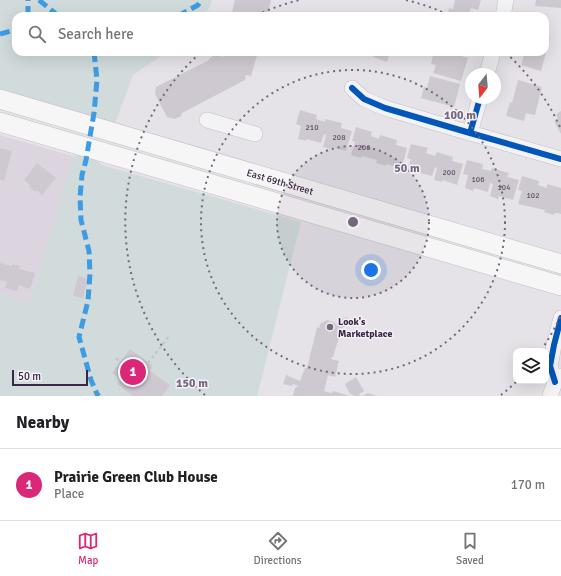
<!DOCTYPE html>
<style>
:root{--surface:#fff;--page:#f6f6f6;--text:#202124;--muted:#757577;--line:#e0e0e0;--accent:#db2777}
body{margin:0;font-family:Signika,sans-serif;background:var(--page);color:var(--text)}
.controls{position:absolute;right:12px;bottom:12px;display:grid;overflow:hidden;border-radius:8px;box-shadow:0 4px 16px #0002}
.controls button{width:36px;height:36px;display:grid;place-items:center;padding:0;border:0;border-bottom:1px solid var(--line);background:var(--surface);color:var(--text);font:20px sans-serif}
.compass{position:absolute;left:465px;top:68px;width:36px;height:36px;border-radius:50%;background:var(--surface);box-shadow:0 4px 16px #0002;rotate:196deg}
.scale{position:absolute;left:12px;bottom:10px;width:76px;box-sizing:border-box;padding-left:4px;border:2px solid #392743;border-top:0;font-size:11px;line-height:14px;white-space:nowrap;color:#392743;-webkit-text-stroke:3px #f4f0f7;paint-order:stroke}
.you{position:absolute;left:371px;top:270px;width:14px;height:14px;margin:-10px;border:3px solid #fff;border-radius:50%;background:#1a73e8;box-shadow:0 0 0 6px #1a73e833}
.badge{display:grid;place-items:center;width:26px;height:26px;border-radius:50%;background:var(--accent);color:#fff;font-size:13px;font-weight:700}
.pin{position:absolute;translate:-50% -50%;border:2px solid #fff;box-shadow:0 1px 4px #0006}
.list{margin:0;padding:0;list-style:none}
h2{display:flex;justify-content:space-between;align-items:center;height:52px;margin:0;padding:0 16px;font-size:17px}
h2 small{font-size:13px;font-weight:400;color:var(--muted)}
.list li{display:grid;grid-template-columns:26px 1fr auto;gap:12px;align-items:center;box-sizing:border-box;height:72px;padding:0 16px;border-top:1px solid var(--line)}
.list b{display:block;font-size:15px;white-space:nowrap}
.list p{margin:0;font-size:13px;white-space:nowrap;color:var(--muted)}
.list em{font-size:13px;font-style:normal;color:var(--muted)}
.icon{flex:none;width:22px;height:22px;fill:none;stroke:currentColor;stroke-width:2;stroke-linecap:round;stroke-linejoin:round}
.map{position:relative;flex:none;width:561px;height:396px;overflow:hidden}
.search{position:absolute;background:var(--surface);box-shadow:0 4px 16px #0002;left:12px;right:12px;top:12px;height:44px;display:flex;align-items:center;gap:10px;box-sizing:border-box;padding:0 14px;border-radius:12px;color:var(--muted);font-size:15px}
.sheet{height:124px;background:var(--surface)}
nav{display:flex;justify-content:space-around;align-items:center;box-sizing:border-box;height:56px;border-top:1px solid var(--line);background:var(--surface);font-size:11px;color:var(--muted)}
nav a{display:grid;justify-items:center;gap:2px}
nav .on{color:var(--accent)}
.map>svg:first-child{display:block}
</style>
<div class="map">
<svg width="561" height="396" viewBox="0 0 561 396">
<rect width="100%" height="100%" fill="#e5e2e8"/>
<path fill="#dcd5e0" d="M0 135 73 156 30 303 0 294Z"/>
<path fill="#d1dbdb" d="M0 0H212L210 7 203 16H16V52H167L133 75 115 123 0 90Z
M84 155 93 158 102 165 301 222 257 396H0V294L30 303 73 156Z"/>
<path fill="#cec9d0" d="M235 0H271L267 16H231Z
M455 0H481L478 10 471 8 469 14 474 16H447L449 8 453 9Z
M536 0H561V8L535 6Z
M545 37 550 38 541 71 521 65 525 52H545Z
M221 52H258L251 76 246 75 245 80 182 113 181 116 175 119 167 117 155 94 156 87 209 60 210 58 215 55 224 57Z
M375 52H390L387 62 373 57Z
M434 52H446L468 58 461 81 433 73 436 65 431 64Z
M430 76 460 84 454 107 421 98 424 87 427 88Z
M518 80 542 87 535 115 526 113 524 121 506 116 510 102 512 103Z
M300 110 317 115 316 119 325 122V119L342 123 341 128 352 131 346 151 332 147 331 149 323 147 326 135 324 134 321 143 306 139V141L298 139 301 126 296 124Z
M561 111V134L554 121 558 119 556 114Z
M356 127 372 132 371 136 379 139 380 135 397 140 396 145 407 148 402 168 386 164V166L376 163 377 160 362 156 361 158 351 155 355 142 352 141Z
M411 144 428 148 426 153 435 156 437 152 453 157 452 161 463 164 457 185 443 180 442 182 434 180 437 168 435 167 432 176 417 172V174L407 171 411 159 407 158Z
M0 148 12 151 4 181 0 179Z
M467 160 483 164 482 169 491 171 492 168 509 173 507 177 519 180 513 200 499 196 498 199 490 196 493 184 490 183 488 192 474 188 473 191 465 188 468 175 463 174Z
M37 163 56 178 42 195 36 190 35 192 29 187 30 185 24 180Z
M522 176 539 181 538 185 547 188V184L561 188V214L555 213 554 215 544 212 545 210 518 204 522 191 518 190Z
M0 263 12 266 13 264 20 266 19 269 35 273 30 289 19 285 17 291 5 288 7 282 0 280Z
M78 276 88 279 83 298 73 296Z
M347 317 351 324 339 329 338 334H340L333 357H332L331 359 339 361 335 377 328 375 324 391 332 393 333 391 350 396H293L295 388 299 386 293 384 292 386 283 384 286 375 300 381 305 368H307L317 327 319 328 320 324 327 320 335 323 336 325 341 322 340 320Z
M130 349 153 366 150 371 170 385 162 396H133L117 384 121 379 112 373Z
M356 377 364 391 359 394 360 396H355L350 394 345 384Z
M368 393 377 396H362Z"/>
<g fill="none" stroke-linecap="round" stroke-linejoin="round">
<defs>
<path id="minor" d="M503 16 506 0
M487 74 493 52
M352 88 364 99 385 108 470 133
M480 98 470 133 561 159
M207 120 255 134
M555 382 550 366 554 345 561 318
M550 396 555 382 561 376"/>
<g id="major">
<path id="s1" d="M0 99 561 264"/>
<path d="M0 122 561 286"/>
</g>
</defs>
<use href="#minor" stroke="#c2bfc6" stroke-width="16"/>
<use href="#major" stroke="#c3bec6" stroke-width="20"/>
<path stroke="#c5c1c8" stroke-width="2" stroke-dasharray="3 3" stroke-linecap="butt" d="M116 358 121 362
M148 363 170 335"/>
<use href="#minor" stroke="#f3f2f4" stroke-width="15"/>
<use href="#major" stroke="#f7f6f7" stroke-width="19"/>
<path stroke="#3e9ce3" stroke-width="5" stroke-dasharray="10 5" stroke-linecap="butt" d="M39 0 56 14
M28 16V0
M45 16 56 14 58 15
M178 16 198 5 201 0
M0 34 11 31 16 27
M94 52 97 80 94 113 86 160 82 175 80 197 81 220 89 251 90 274 88 301 79 337 91 380 97 394 99 396
M128 52 136 53 149 52"/>
<defs>
<path id="cycleway" d="M352 88 364 99 385 108 470 133
M480 98 470 133 561 159
M555 382 550 366 554 345 561 318"/>
</defs>
<use href="#cycleway" stroke="#f4f0f7" stroke-width="8"/>
<use href="#cycleway" stroke="#0057b8" stroke-width="6"/>
</g>
<circle cx="353" cy="222" r="76" fill="#75687d" fill-opacity=".12"/>
<g fill="none" stroke="#75687d" stroke-width="2" stroke-dasharray="2 4">
<circle cx="353" cy="222" r="76"/>
<circle cx="353" cy="222" r="152"/>
<path d="M560 317A228 228 0 0 1 542 349M516 382A228 228 0 0 1 501 395M205 395A228 228 0 0 1 200 53M257 15A228 228 0 0 1 300 0M406 0A228 228 0 0 1 449 15M506 53A228 228 0 0 1 560 127"/>
</g>
<circle fill="#75687d" stroke="#f4f0f7" stroke-width="1.5" cx="330" cy="327" r="4"/>
<g text-anchor="middle" stroke-width="3" stroke-linejoin="round" paint-order="stroke">
<g font-size="8" fill="#605168">
<text x="312" y="130">210</text>
<text x="339" y="140">208</text>
<text x="364" y="150">206</text>
<text x="449" y="175">200</text>
<text x="478" y="182">106</text>
<text x="504" y="190">104</text>
<text x="533" y="198">102</text>
</g>
<g font-size="10" fill="#392743" stroke="#f4f0f7">
<text dy="4" stroke="none"><textPath href="#s1" startOffset="292">East 69th Street</textPath></text>
</g>
<g font-size="10" font-weight="bold" fill="#392743" stroke="#f4f0f7" text-anchor="start">
<text x="338" y="325">Look's<tspan x="338" dy="12">Marketplace</tspan></text>
</g>
</g>
<circle cx="353" cy="222" r="6" fill="#75687d" stroke="#f4f0f7" stroke-width="2"/>
<g font-size="12" text-anchor="middle" font-weight="bold" fill="#75687d" stroke="#f4f0f7" stroke-width="3" stroke-linejoin="round" paint-order="stroke">
<text x="460" y="119">100 m</text>
<text x="407" y="172">50 m</text>
<text x="192" y="387">150 m</text>
</g>
</svg>
<div class="controls">
<button><svg class="icon" aria-label="layers" viewBox="0 0 24 24"><path d="M12 4l9 5-9 5-9-5zM3 14l9 5 9-5"/></svg></button>
</div>
<svg class="compass" viewBox="-18 -18 36 36"><path d="M0-13l5 13h-10z" fill="#e53935"/><path d="M0 13l5-13h-10z" fill="#757577"/></svg>
<div class="scale">50 m</div>
<div class="you"></div>
<div class="pin badge" style="left:133px;top:372px">1</div>
<div class="search"><svg class="icon" aria-label="search" viewBox="0 0 24 24"><circle cx="10" cy="10" r="6"/><path d="M15 15l6 6"/></svg>Search here</div>
</div>
<section class="sheet">
<h2>Nearby<small></small></h2>
<ul class="list">
<li><span class="badge">1</span><div><b>Prairie Green Club House</b><p>Place</p></div><em>170 m</em></li>
</ul>
</section>
<nav>
<a class="on"><svg class="icon" aria-label="map" viewBox="0 0 24 24"><path d="M3 6l6-2 6 2 6-2v14l-6 2-6-2-6 2zM9 4v14M15 6v14"/></svg>Map</a>
<a><svg class="icon" aria-label="directions" viewBox="0 0 24 24"><path d="M12 3l9 9-9 9-9-9zM9 14v-3h6M13 9l2 2-2 2"/></svg>Directions</a>
<a><svg class="icon" aria-label="saved" viewBox="0 0 24 24"><path d="M7 4h10v16l-5-4-5 4z"/></svg>Saved</a>
</nav>
